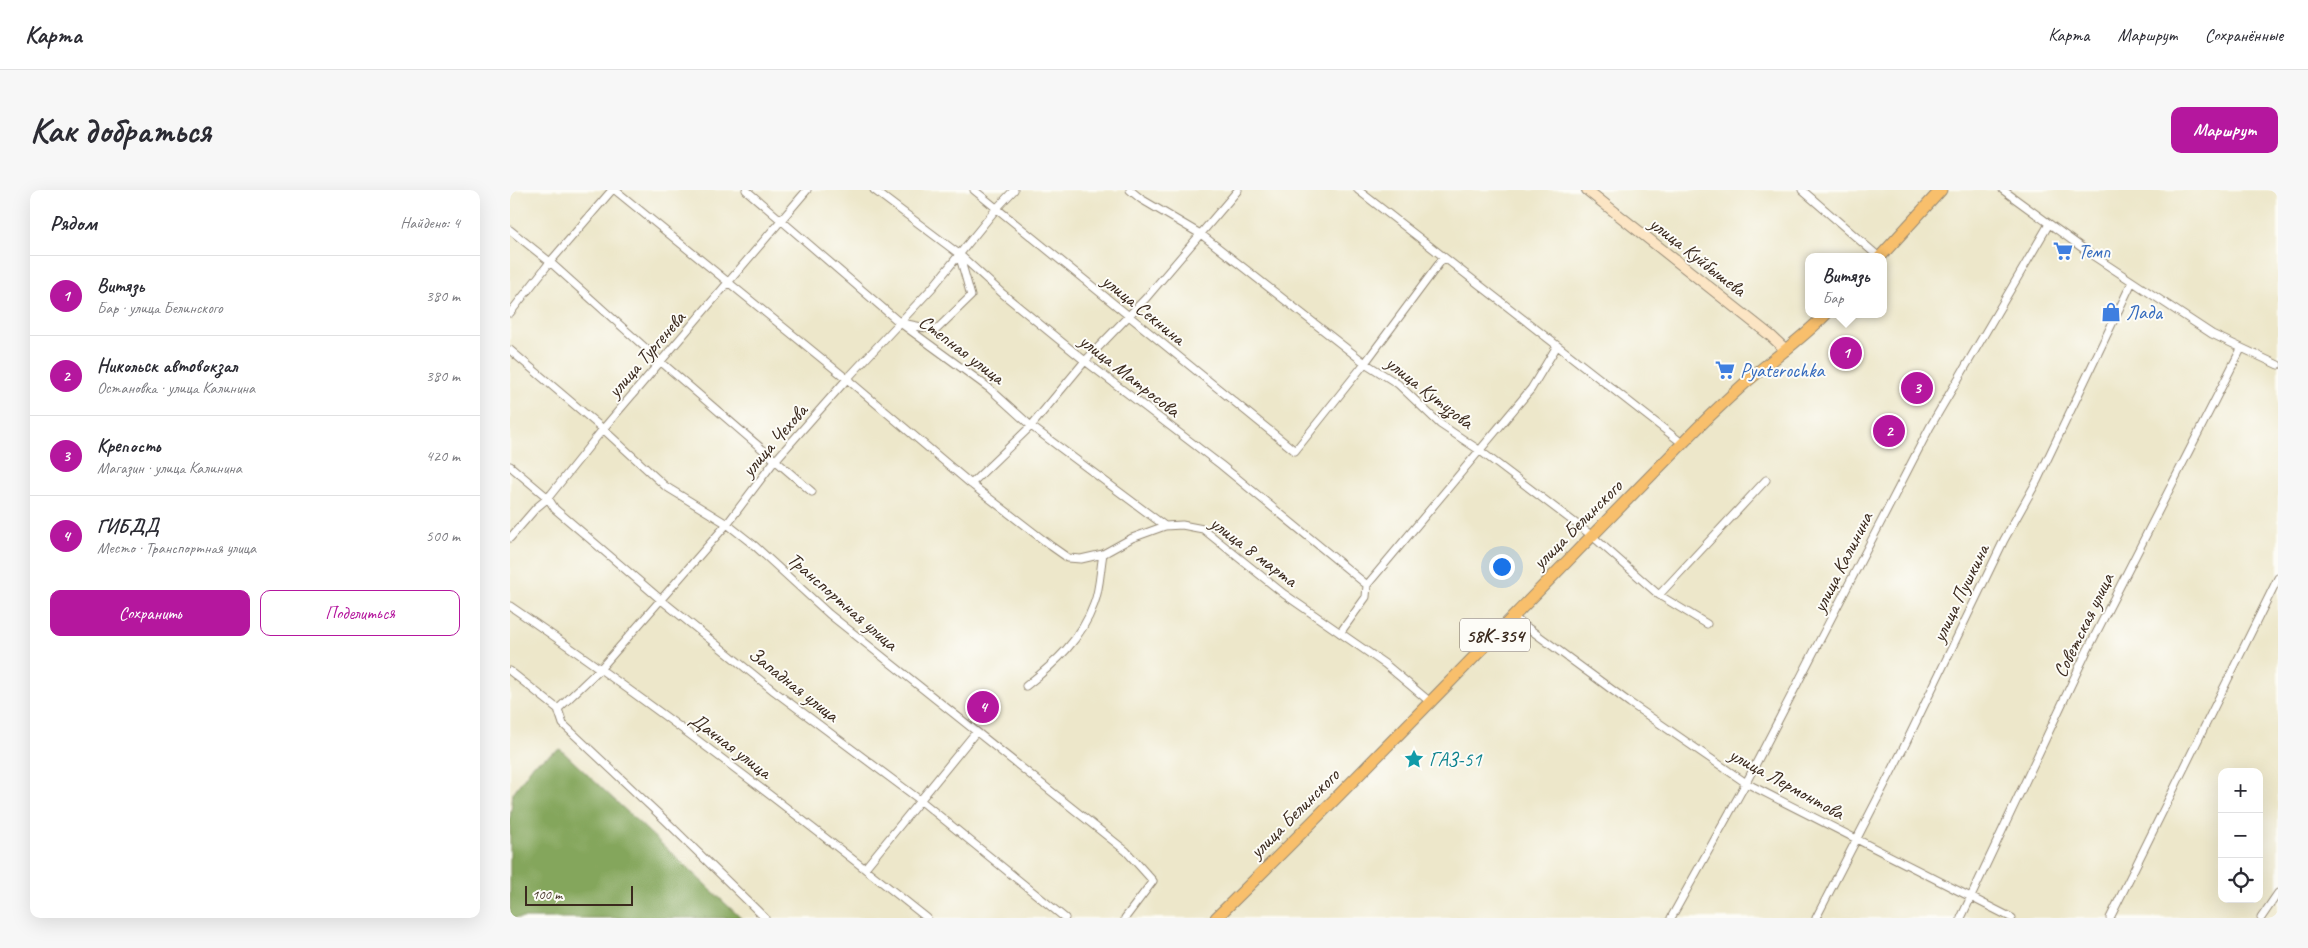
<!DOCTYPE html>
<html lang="ru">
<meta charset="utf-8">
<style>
:root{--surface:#fff;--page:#f7f7f7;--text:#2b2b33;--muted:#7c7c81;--line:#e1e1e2;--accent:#b5179e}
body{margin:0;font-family:Caveat,sans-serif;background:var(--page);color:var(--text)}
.controls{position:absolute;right:15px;bottom:15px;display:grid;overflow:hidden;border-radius:10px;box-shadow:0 5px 20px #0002}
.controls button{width:45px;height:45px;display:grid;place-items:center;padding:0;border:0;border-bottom:1px solid var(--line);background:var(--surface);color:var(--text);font:25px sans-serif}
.scale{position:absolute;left:15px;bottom:12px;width:108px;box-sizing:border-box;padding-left:5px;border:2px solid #3b2a1e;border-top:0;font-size:14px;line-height:18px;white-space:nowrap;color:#3b2a1e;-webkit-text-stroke:4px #fdfcf7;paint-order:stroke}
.you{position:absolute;left:991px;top:376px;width:18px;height:18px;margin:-12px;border:4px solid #fff;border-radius:50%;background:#1a73e8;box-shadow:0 0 0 8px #1a73e833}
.badge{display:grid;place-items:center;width:32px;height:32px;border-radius:50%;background:var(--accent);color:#fff;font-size:16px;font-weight:700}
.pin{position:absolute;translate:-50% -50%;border:2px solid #fff;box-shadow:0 1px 5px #0006}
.popup{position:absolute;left:1295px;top:63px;width:82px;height:65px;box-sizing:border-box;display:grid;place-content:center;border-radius:10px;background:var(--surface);filter:drop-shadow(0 1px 4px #0005);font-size:16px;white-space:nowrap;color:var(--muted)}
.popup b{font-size:19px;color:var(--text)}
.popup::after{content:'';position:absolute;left:50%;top:100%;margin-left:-10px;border:10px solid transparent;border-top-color:var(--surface)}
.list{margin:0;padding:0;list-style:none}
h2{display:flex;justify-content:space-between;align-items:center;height:65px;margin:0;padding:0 20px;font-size:21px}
h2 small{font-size:16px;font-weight:400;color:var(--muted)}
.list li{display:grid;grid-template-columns:32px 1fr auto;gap:15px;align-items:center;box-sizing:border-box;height:80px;padding:0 20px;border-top:1px solid var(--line)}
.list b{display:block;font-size:19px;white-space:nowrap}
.list p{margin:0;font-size:16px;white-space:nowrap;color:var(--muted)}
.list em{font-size:16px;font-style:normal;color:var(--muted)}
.actions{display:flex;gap:10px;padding:15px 20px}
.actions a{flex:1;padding:11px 0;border:1px solid var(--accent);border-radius:10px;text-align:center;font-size:18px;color:var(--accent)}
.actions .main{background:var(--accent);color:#fff}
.icon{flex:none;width:28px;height:28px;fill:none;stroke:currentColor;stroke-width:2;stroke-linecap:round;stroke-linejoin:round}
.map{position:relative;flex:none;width:1768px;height:728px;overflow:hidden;border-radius:10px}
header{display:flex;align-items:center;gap:30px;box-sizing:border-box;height:70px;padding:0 25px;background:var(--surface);border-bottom:1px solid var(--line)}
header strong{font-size:24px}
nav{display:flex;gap:28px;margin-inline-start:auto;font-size:18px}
.intro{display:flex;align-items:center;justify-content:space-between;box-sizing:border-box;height:120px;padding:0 30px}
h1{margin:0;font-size:35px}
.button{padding:12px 22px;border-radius:10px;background:var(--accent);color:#fff;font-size:18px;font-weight:700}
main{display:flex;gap:30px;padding:0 30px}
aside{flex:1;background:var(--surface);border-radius:10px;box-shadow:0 5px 20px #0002}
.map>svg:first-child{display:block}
</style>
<header>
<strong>Карта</strong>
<nav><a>Карта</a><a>Маршрут</a><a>Сохранённые</a></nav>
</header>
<div class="intro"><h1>Как добраться</h1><a class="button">Маршрут</a></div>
<main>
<aside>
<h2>Рядом<small>Найдено: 4</small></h2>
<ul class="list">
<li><span class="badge">1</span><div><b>Витязь</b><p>Бар · улица Белинского</p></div><em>380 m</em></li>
<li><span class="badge">2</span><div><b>Никольск автовокзал</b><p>Остановка · улица Калинина</p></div><em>380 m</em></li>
<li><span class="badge">3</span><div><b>Крепость</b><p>Магазин · улица Калинина</p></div><em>420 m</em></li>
<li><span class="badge">4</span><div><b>ГИБДД</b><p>Место · Транспортная улица</p></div><em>500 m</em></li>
</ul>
<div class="actions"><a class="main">Сохранить</a><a>Поделиться</a></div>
</aside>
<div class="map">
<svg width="1768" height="728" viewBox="0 0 1768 728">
<rect width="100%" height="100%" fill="#fdfcf7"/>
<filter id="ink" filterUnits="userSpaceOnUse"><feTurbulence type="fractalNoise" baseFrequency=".02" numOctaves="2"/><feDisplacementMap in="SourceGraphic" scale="10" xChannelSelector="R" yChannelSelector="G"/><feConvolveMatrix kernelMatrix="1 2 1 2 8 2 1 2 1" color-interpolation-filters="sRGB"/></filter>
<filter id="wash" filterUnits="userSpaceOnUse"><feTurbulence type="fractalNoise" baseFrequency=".0096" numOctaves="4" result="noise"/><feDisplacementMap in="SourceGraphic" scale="20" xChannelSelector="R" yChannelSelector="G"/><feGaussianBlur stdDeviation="1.12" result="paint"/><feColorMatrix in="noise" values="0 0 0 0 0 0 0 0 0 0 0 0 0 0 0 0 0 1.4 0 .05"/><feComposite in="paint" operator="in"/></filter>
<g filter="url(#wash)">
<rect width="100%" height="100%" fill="#ede7ca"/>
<path fill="#84a65c" stroke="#60683d" d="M50 559 231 728H0V630L3 603 24 574Z"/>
</g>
<g filter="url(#ink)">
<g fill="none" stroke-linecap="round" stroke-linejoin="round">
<defs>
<path id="street" d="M105 0 337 189 461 294 541 356 558 368 571 369 593 364
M236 0 389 132 479 198 521 236 655 336
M364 0 449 64 493 104 575 171 711 275 857 395
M464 0 785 261 855 173 934 67
M620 0 631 9 692 45 855 173 888 194 930 234 969 260 1081 345 1149 405 1197 434
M848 0 1172 253
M1292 0 1369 67
M1493 0 1582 65 1702 144 1768 175
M0 40 40 72 150 171 302 302
M0 123 40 72 102 0
M392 133 426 140 461 106 449 64
M0 160 93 239 155 296 217 334 245 356 319 424 616 661 643 691 615 728
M0 276 38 308 45 319 150 409 264 501 410 610 555 728
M461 294 521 236 575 171 636 108 728 0
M0 348 26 318 38 308 93 239 297 0
M857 395 1021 199 1047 156
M1149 405 1256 290
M0 416C144 514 281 620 417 728
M1003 427 1120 513 1236 593 1502 728
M830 443 856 407 857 395
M0 481 48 519 53 534 155 630 255 728
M516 496C545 473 571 450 584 414 590 399 590 380 593 364L622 348 655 336 672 335 693 339 774 404 875 474 919 511
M48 519 91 478 217 334 263 273 337 189 422 98 487 18 504 0
M355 678 466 542
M1161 728 1236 593 1420 237 1539 34
M1306 728 1393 559 1494 350 1527 291 1622 92
M1451 728 1576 463 1731 159
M1600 728 1768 388
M1751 728 1768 703"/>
<path id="secondary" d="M1077 0 1261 146 1276 160"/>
<path id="primary" d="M1370 67 1431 0
M706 728C864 573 1016 412 1172 254 1192 233 1213 213 1234 194 1261 170 1291 150 1316 124"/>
</defs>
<use href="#street" stroke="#948874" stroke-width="9"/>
<use href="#secondary" stroke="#948874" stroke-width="12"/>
<use href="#primary" stroke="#948874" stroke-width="13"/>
<use href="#street" stroke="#fff" stroke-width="7"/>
<use href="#secondary" stroke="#fce5c4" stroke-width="10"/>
<use href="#primary" stroke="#f8bf6c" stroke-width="11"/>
</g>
</g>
<defs>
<symbol id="supermarket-bare" viewBox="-9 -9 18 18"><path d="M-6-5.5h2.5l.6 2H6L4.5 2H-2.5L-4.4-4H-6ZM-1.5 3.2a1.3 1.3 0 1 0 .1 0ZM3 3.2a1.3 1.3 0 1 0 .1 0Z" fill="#3f7fe0" stroke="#fdfcf7" stroke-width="2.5" paint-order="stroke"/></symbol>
<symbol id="shop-bare" viewBox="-9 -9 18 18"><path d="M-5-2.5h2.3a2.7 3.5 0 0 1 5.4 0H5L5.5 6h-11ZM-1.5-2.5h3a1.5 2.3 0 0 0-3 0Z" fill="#3f7fe0" stroke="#fdfcf7" stroke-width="2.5" paint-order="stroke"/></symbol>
<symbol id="sight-bare" viewBox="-9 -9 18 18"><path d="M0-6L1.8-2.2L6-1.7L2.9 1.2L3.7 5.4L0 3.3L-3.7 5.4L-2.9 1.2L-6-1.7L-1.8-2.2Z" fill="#0f9aa8" stroke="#fdfcf7" stroke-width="2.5" paint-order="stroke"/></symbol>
</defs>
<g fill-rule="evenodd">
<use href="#supermarket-bare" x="1539" y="47" width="28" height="28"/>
<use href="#shop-bare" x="1587" y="108" width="28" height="28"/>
<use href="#supermarket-bare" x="1201" y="166" width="28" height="28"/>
<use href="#sight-bare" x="890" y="555" width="28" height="28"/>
</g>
<g text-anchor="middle" stroke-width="4" stroke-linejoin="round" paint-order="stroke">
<rect fill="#fdfcf7" stroke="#75695f" stroke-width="1" x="950" y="428.5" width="70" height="33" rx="4"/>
<g font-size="19" font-weight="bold" fill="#3b2a1e">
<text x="985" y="452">58К-354</text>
</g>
<g font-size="20" fill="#366cbe" stroke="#fdfcf7" text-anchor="start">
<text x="1568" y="68">Темп</text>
<text x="1616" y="129">Лада</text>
<text x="1230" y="187">Pyaterochka</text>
</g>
<g font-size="20" fill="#3b2a1e" stroke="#fdfcf7">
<text transform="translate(1188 66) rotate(38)" y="7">улица Куйбышева</text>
<text transform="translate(634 119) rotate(39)" y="7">улица Секнина</text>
<text transform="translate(452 159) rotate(37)" y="7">Степная улица</text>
<text transform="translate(136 164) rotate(-49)" y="7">улица Тургенева</text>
<text transform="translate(620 185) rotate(38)" y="7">улица Матросова</text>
<text transform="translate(920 202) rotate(38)" y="7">улица Кутузова</text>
<text transform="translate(264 250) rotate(-49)" y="7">улица Чехова</text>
<text transform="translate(1067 334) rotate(-45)" y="7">улица Белинского</text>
<text transform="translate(744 361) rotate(37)" y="7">улица 8 марта</text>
<text transform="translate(1332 372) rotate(-63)" y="7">улица Калинина</text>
<text transform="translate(1450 403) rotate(-64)" y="7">улица Пушкина</text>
<text transform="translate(333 411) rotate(41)" y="7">Транспортная улица</text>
<text transform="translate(1573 435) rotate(-64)" y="7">Советская улица</text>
<text transform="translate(284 494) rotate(38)" y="7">Западная улица</text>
<text transform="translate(221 555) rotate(37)" y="7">Дачная улица</text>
<text transform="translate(1277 593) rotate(29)" y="7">улица Лермонтова</text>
<text transform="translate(784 623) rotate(-45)" y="7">улица Белинского</text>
</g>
<g font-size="20" fill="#0d838f" stroke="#fdfcf7" text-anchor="start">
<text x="919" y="576">ГАЗ-51</text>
</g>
</g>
</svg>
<div class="controls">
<button>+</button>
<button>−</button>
<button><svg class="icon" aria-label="locate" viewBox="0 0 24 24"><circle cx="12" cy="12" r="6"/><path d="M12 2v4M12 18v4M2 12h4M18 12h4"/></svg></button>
</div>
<div class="scale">100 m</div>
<div class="you"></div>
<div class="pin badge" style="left:1336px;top:163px">1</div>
<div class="popup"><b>Витязь</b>Бар</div>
<div class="pin badge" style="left:1379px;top:241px">2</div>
<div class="pin badge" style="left:1407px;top:198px">3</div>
<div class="pin badge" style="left:473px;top:517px">4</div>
</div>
</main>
